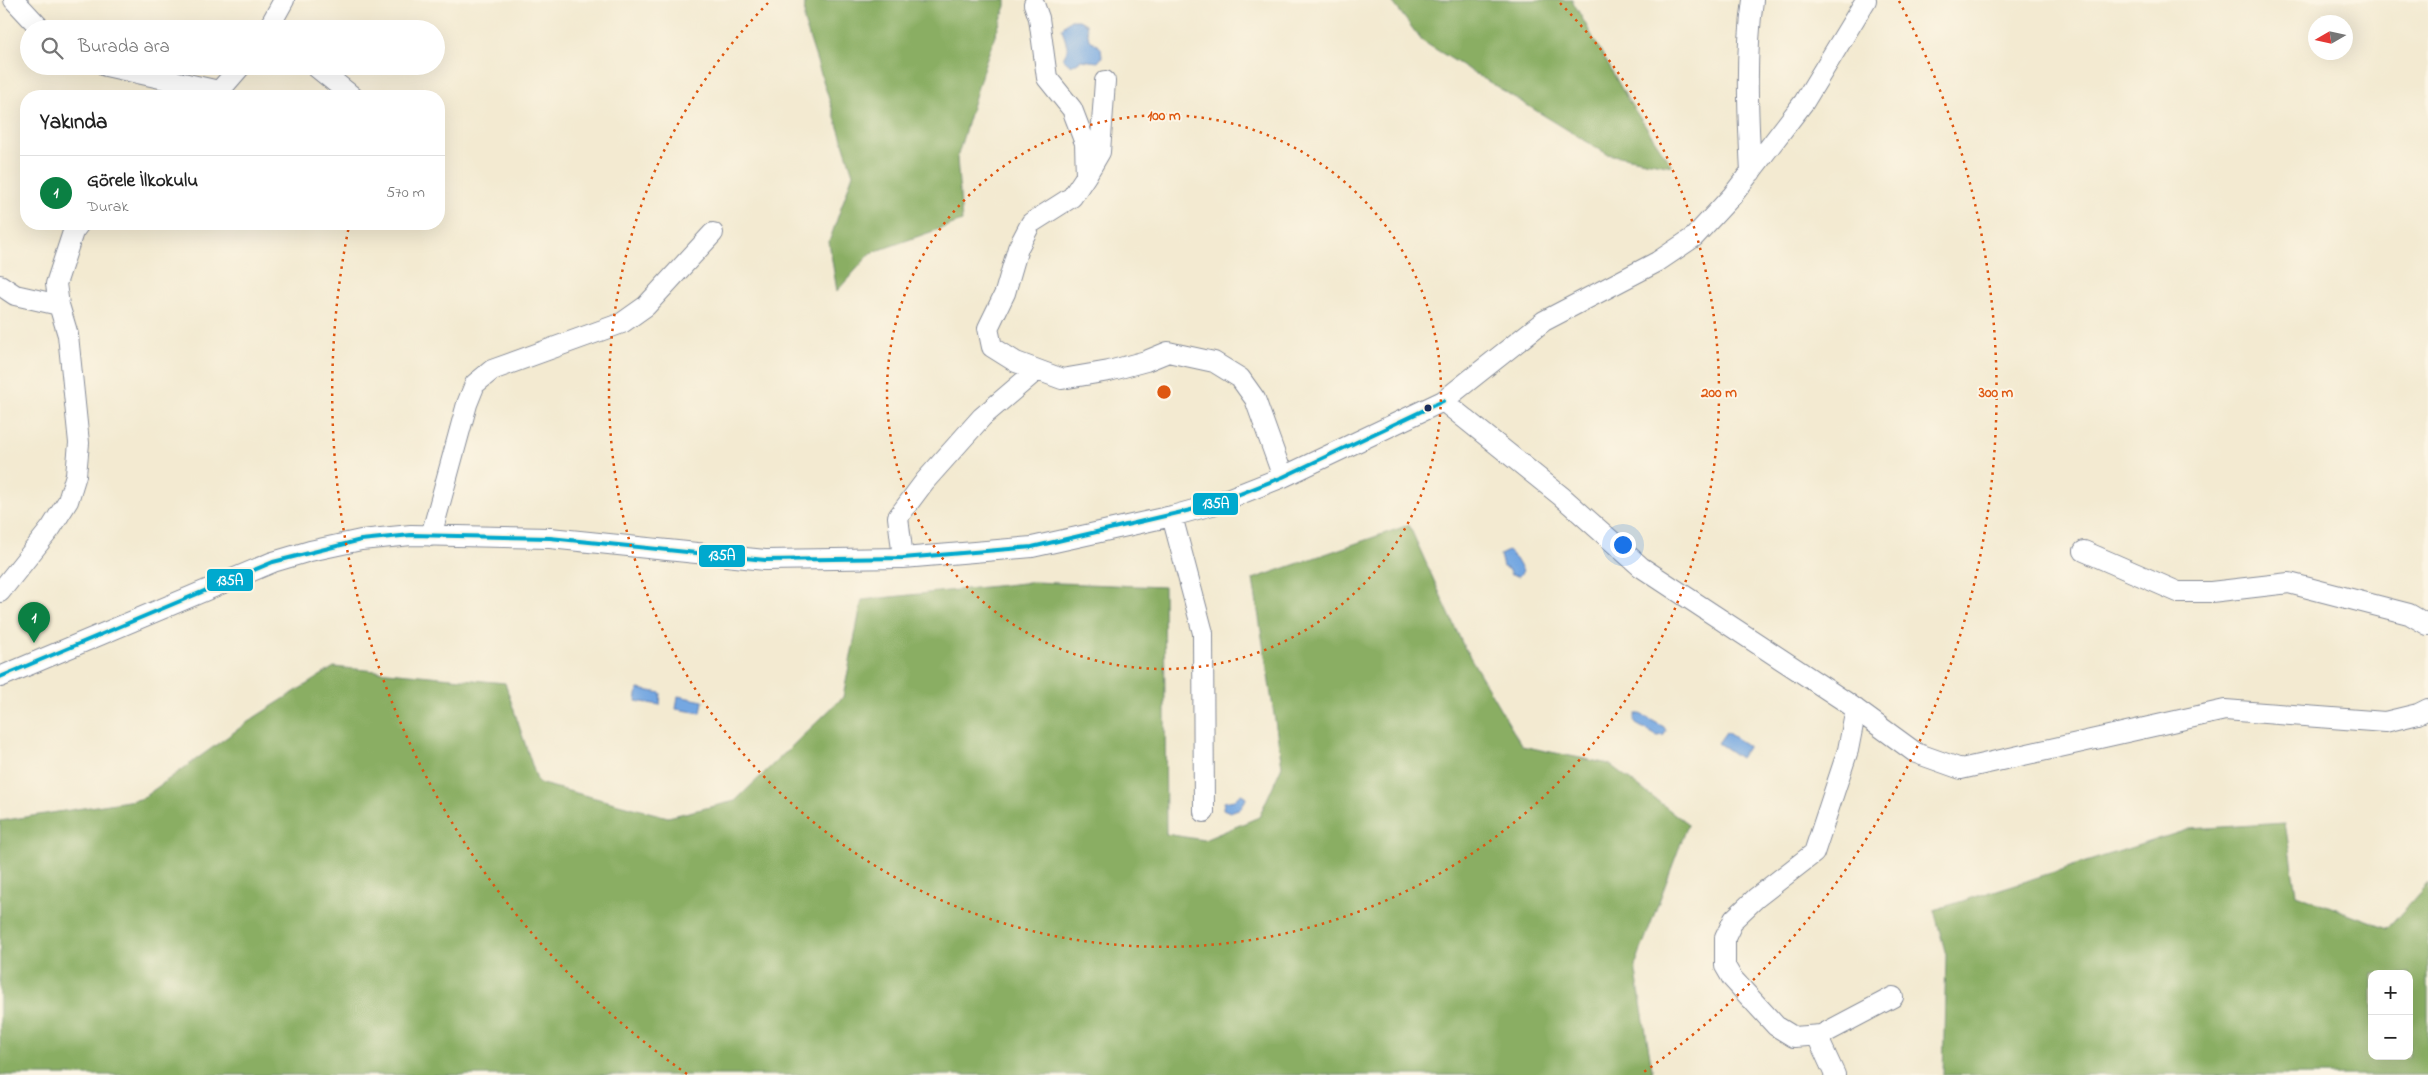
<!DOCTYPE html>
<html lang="tr">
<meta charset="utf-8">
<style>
:root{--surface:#fff;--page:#f2f2f2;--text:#222;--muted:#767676;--line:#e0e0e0;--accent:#0b8043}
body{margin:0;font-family:"Indie Flower",sans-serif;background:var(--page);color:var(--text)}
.controls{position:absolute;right:15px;bottom:15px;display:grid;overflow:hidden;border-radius:10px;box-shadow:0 5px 20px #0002}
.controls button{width:45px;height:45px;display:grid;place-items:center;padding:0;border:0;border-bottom:1px solid var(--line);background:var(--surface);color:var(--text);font:25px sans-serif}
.compass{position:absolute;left:2308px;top:15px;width:45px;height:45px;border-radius:50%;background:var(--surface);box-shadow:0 5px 20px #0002;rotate:261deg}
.you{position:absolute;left:1622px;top:544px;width:18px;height:18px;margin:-12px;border:4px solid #fff;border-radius:50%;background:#1a73e8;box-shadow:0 0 0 8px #1a73e833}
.badge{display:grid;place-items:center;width:32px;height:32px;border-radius:50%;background:var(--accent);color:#fff;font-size:16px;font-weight:700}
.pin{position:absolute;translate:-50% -41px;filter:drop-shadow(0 1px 2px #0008)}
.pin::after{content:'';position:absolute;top:26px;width:18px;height:15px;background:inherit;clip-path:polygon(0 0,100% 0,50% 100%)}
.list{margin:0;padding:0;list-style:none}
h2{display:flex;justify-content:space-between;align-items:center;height:65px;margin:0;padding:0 20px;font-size:21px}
h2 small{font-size:16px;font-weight:400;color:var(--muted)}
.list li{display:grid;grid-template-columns:32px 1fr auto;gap:15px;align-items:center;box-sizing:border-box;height:75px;padding:0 20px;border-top:1px solid var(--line)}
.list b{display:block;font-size:19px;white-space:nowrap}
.list p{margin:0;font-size:16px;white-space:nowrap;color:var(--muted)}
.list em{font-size:16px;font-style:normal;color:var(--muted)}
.icon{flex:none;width:28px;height:28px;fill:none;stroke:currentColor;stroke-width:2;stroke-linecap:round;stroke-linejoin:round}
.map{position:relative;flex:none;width:2428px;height:1075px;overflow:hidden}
.search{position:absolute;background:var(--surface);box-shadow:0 5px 20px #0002;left:20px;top:20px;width:425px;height:55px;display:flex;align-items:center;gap:12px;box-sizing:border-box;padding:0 18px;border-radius:28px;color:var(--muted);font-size:19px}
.panel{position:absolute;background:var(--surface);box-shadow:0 5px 20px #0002;left:20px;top:90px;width:425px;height:140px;border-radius:20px}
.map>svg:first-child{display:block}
</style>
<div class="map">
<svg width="2428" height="1075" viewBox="0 0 2428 1075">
<rect width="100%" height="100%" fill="#fcf5e5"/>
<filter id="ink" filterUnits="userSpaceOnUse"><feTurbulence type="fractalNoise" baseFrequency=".02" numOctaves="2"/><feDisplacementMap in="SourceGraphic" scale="10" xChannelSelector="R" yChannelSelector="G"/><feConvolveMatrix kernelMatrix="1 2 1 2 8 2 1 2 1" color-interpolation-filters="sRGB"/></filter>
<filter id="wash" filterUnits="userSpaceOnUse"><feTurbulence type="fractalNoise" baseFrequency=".0096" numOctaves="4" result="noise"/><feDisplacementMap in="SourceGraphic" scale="20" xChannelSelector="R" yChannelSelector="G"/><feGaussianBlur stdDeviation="1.12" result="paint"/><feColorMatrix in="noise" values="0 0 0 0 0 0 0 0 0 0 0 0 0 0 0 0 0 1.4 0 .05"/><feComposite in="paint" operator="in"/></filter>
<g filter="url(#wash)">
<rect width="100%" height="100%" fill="#f3ead1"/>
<path fill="#8aae63" stroke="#526e60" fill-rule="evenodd" d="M805 0H1006V6L985 63 957 158 962 221 871 253 837 291 829 242 853 174 804 21Z
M1391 0H1572L1628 100 1672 166 1607 154 1422 41Z
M1409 525 1463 645 1522 746 1609 764 1688 824 1635 966 1653 1075H0V821L141 799 255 717 334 667 505 683 538 783 668 817 735 801 843 697 862 600 1033 582 1164 587 1166 834 1204 840 1259 817 1282 766 1253 579Z
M2285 823 2296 894 2388 928 2428 883V1075H1943L1946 955 1934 910 2190 829ZM2372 974H2409V1056H2372Z"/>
<path fill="#75a7e1" stroke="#486ba0" d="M1071 20H1079L1086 24 1089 39 1101 48 1102 57 1098 62 1081 60 1071 66 1063 59 1068 49 1062 29 1065 24Z
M1508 551 1516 559 1523 571 1519 576 1511 575 1508 569 1503 567 1500 555Z
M638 689 661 693 660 705 636 701Z
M678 696 703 701 701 713 676 709Z
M1636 714H1640L1664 727 1666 731 1664 735 1657 736 1636 724 1634 720Z
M1726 732 1748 746 1740 758 1718 743Z
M1241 794 1245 796 1246 799 1241 808 1230 812 1223 809 1224 802 1234 800Z"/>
</g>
<g filter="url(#ink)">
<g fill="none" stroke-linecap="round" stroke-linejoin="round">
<defs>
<path id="street" d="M14 0 41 29
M1034 4 1039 18 1047 78 1072 109 1085 143 1086 176 1072 197 1031 223 1018 248 1005 293 988 328 992 347 1016 362 1062 379 1109 371 1146 361 1168 352 1214 362 1240 378 1255 399 1283 477
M268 29 284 0
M106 66 219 91
M315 66 352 96
M215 96 241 66
M1751 172C1748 114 1745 57 1753 0
M1086 176 1100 152 1105 81
M0 285 15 295 59 305
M1443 401 1561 496 1641 567 1846 702 1916 753 1961 769 2225 710 2385 722 2418 714 2428 709
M1172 516 1203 633 1204 812
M431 536 467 404 475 384 492 370 622 323 646 306 713 233
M2084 551 2178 592H2211L2289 583 2409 614 2428 625
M903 558 898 517 925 481 982 417 1037 370
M0 592 51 528 68 501 76 475 79 443 68 335 59 305 56 284 73 232 79 224
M0 677 273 562 310 551 361 540 411 535 550 538 765 560 903 558 1032 547 1172 516 1212 505 1283 477 1443 401 1544 321 1657 262 1694 237 1732 196 1804 102 1866 0
M1856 709 1848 750 1814 853 1756 898 1734 919 1725 938V966L1732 978 1776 1026 1794 1037 1821 1035 1893 997
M1817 1036 1835 1075"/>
</defs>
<use href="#street" stroke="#878c98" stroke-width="22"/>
<use href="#street" stroke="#fff" stroke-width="20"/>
<defs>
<path id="bus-1" d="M0 677 273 562 361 540 411 535 550 538 765 560 903 558 1032 547 1212 505 1283 477 1443 401"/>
</defs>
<use href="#bus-1" stroke="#fcf5e5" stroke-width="8"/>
<use href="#bus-1" stroke="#00a9ce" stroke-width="4"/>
</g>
</g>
<g fill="none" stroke="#de5710" stroke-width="2.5" stroke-dasharray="2.5 5">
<circle cx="1164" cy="392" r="277"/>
<path d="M1560 3A555 555 0 1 1 768 3"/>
<path d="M687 1074A832 832 0 0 1 349 226M1899 1A832 832 0 0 1 1641 1074"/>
</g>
<circle fill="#1b2f5e" stroke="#fcf5e5" stroke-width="2" cx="1428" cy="408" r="4.5"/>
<circle cx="1164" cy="392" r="8" fill="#de5710" stroke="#fcf5e5" stroke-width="2.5"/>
<g font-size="15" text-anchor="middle" font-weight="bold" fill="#de5710" stroke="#fcf5e5" stroke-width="4" stroke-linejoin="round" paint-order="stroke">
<text x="1164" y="120">100 m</text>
<text x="1719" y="397">200 m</text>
<text x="1996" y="397">300 m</text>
</g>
<g stroke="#fcf5e5" stroke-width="2">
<rect x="1192" y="492" width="47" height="24" rx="5" fill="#00a9ce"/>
<rect x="698" y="544" width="48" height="24" rx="5" fill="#00a9ce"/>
<rect x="206" y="568" width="48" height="24" rx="5" fill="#00a9ce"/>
</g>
<g font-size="14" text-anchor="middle" font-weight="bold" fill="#fff">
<text x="1216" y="508">135A</text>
<text x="722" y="560">135A</text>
<text x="230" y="585">135A</text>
</g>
</svg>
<div class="controls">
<button>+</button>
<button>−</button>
</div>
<svg class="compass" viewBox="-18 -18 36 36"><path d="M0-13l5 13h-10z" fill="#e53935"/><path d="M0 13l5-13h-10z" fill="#767676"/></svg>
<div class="you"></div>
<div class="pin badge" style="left:34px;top:643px">1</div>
<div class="search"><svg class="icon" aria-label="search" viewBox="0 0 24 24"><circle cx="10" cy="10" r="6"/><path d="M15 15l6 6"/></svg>Burada ara</div>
<section class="panel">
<h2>Yakında<small></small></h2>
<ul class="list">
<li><span class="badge">1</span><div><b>Görele İlkokulu</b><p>Durak</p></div><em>570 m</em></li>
</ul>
</section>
</div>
